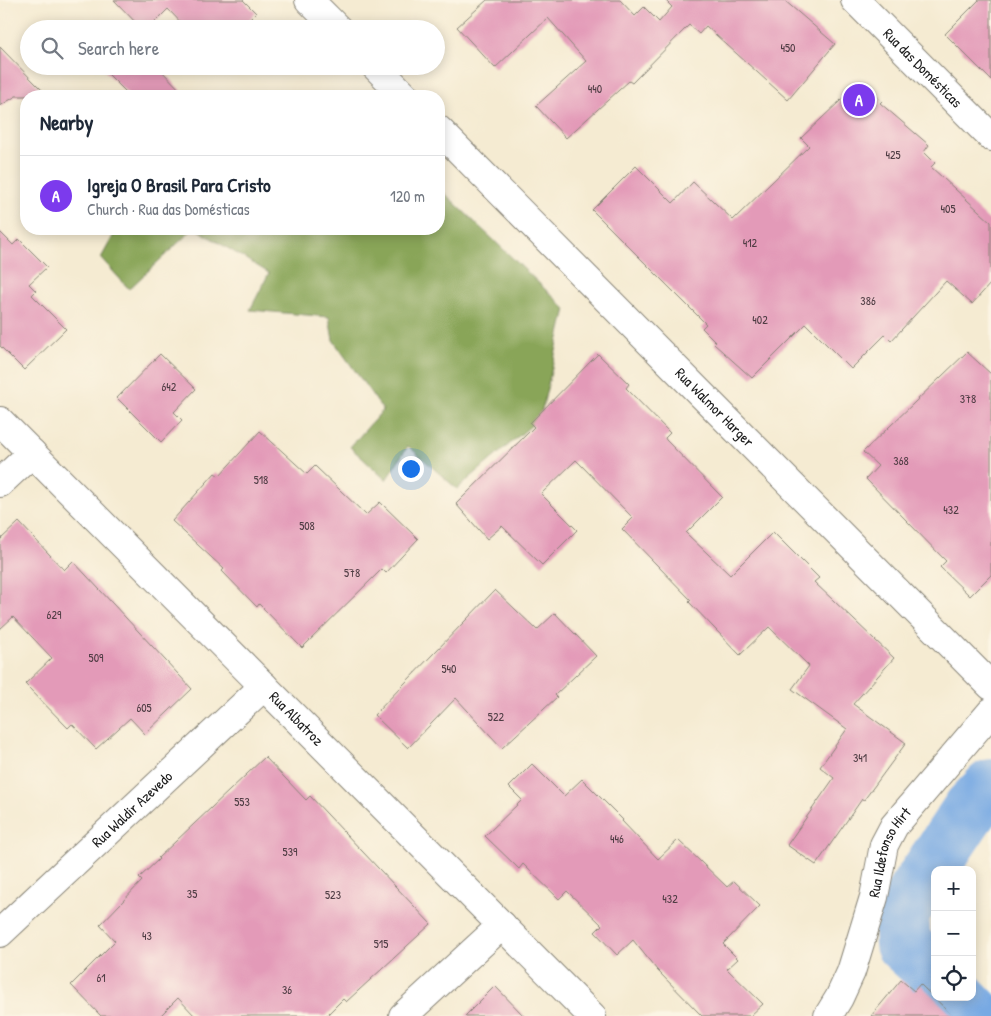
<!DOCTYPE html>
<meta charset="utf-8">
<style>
:root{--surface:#fff;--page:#f2f2f3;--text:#1f2937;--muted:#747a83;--line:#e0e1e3;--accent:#7c3aed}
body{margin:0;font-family:"Patrick Hand",sans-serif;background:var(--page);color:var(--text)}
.controls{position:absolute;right:15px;bottom:15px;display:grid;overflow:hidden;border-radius:10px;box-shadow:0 2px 12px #0003}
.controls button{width:45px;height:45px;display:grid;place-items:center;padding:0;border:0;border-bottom:1px solid var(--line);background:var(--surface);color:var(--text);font:25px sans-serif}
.you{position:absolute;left:410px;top:468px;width:18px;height:18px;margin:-12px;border:4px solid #fff;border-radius:50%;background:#1a73e8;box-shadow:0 0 0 8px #1a73e833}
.badge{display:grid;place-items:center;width:32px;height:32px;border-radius:50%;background:var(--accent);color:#fff;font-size:16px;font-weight:700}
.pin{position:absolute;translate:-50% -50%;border:2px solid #fff;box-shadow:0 1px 5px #0006}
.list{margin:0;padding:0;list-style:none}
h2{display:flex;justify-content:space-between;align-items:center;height:65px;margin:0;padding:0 20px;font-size:21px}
h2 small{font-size:16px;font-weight:400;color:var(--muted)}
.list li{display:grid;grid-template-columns:32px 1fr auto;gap:15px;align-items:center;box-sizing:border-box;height:80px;padding:0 20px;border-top:1px solid var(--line)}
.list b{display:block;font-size:19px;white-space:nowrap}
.list p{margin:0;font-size:16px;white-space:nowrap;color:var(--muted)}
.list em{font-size:16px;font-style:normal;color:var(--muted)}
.icon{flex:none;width:28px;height:28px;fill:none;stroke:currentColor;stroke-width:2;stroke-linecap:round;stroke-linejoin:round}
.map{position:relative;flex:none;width:991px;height:1016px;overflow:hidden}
.search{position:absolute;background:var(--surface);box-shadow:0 2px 12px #0003;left:20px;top:20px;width:425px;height:55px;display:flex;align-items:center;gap:12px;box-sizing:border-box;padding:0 18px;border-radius:28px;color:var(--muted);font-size:19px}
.panel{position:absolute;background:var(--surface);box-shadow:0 2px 12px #0003;left:20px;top:90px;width:425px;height:145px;border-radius:20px}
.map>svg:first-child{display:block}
</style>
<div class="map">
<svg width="991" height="1016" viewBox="0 0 991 1016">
<rect width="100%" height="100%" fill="#fcf5e5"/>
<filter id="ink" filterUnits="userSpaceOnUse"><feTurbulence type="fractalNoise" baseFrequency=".02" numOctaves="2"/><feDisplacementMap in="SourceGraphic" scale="10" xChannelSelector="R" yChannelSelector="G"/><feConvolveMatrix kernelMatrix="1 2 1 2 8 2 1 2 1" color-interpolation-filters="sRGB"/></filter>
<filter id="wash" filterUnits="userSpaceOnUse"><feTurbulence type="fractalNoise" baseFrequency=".0096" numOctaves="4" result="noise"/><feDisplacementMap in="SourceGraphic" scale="20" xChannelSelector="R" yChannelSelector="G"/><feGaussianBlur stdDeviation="1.12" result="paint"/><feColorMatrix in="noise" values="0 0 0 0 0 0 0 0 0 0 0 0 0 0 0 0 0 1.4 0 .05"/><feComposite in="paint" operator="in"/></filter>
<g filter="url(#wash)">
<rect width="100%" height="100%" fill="#f5ebd2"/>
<path fill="#89a558" stroke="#52603a" d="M439 188 566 309 540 418 457 489 408 446 386 480 350 447 383 410 333 340 329 317 250 310 269 273 196 229H439Z
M117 229H193L129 289 101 258Z"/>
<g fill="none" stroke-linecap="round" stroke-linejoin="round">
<path stroke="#77a9e3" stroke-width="56" d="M935 973 903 944 901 913 971 808 991 787
M959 997 977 1016"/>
</g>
<g id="blocks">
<path fill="#e39ab8" d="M114 0H243L256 13 240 29H187L168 9 148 29H142Z
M487 0H620L635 16 644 7 659 22 672 7 665 0H784L835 44 788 100 706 26 699 34 689 25 632 83 629 81 566 138 536 106 586 61 548 18 495 68 457 27Z
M979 0H991V80L945 34Z
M0 47 35 83 48 96H16L0 106Z
M100 66H157L186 96H130Z
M861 81 882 101 880 103 929 145 924 152 935 163 931 167 991 222V283L972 304 946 281 891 341 885 335 851 369 806 324 752 378 714 344 716 342 702 328 706 324 592 210 636 166 673 203 693 182 733 220 809 146 801 138Z
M0 232 13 245 19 239 47 267 29 284 36 291 32 295 66 329 24 370 0 346Z
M967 352 991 374V575L970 596 940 567 946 561 866 479 878 466 863 452Z
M160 354 196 389 174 412 182 420 161 442 117 398Z
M598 354 629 384 626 388 670 433 665 438 666 440 722 497 686 533 730 575 773 532 819 578 814 582 894 658 853 704 906 743 864 800 862 799 816 865 787 845 834 778 820 767 847 729 792 689 809 666 769 627 740 655 689 602 691 600 622 529 633 518 576 460 541 494 577 530 542 565 502 526 487 539 456 504 534 427 530 423Z
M260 431 307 474 315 466 366 515 380 502 418 539 386 573 382 569 302 648 259 604 257 607 222 571 224 569 172 521 215 473 219 476Z
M19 522 64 570 73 561 192 689 145 734 130 718 96 749 72 724 68 728 25 684 52 658 13 617 0 629V540Z
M495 590 537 630 555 613 596 656 555 695 557 697 502 748 456 698 408 748 374 715Z
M265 757 306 800 310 796 431 924 346 1002 343 999 326 1016H195L178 998 160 1016H101L71 985 115 941 100 925 142 881 139 878 159 859 158 858Z
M532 764 564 796 582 779 623 820 622 821 658 859 678 840 727 887 734 881 760 906 723 944 738 959 727 969 763 1004 750 1016H702L657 970 633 940 617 955 595 932 602 925 567 891 559 899 523 864 519 869 485 836 522 800 509 787Z
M901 980 914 991 920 984 953 1016H871Z
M495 986 524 1016H465Z"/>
</g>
</g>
<g filter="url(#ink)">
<use href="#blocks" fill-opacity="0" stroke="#888477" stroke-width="1"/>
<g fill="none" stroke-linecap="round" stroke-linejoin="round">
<defs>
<g id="minor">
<path d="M309 0 338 29"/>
<path id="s1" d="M855 0 991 137"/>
<path d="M375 66 405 96"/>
<path id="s2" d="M439 130 991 686"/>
<path id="s3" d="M0 421 592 1016"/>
<path d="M0 483 32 453"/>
<path id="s4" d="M0 933 264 686"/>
<path d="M403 1016 502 925"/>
<path id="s5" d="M828 1016 839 998 851 972 874 897 884 845 894 826 991 712"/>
</g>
</defs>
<use href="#minor" stroke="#888477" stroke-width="30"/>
<use href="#minor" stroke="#fff" stroke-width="28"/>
</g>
</g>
<g text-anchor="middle" stroke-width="4" stroke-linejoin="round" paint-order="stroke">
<g font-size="12" fill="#4e3c43">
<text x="788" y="52">450</text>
<text x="595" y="93">440</text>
<text x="893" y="159">425</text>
<text x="948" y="213">405</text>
<text x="750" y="247">412</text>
<text x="868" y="305">386</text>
<text x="760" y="324">402</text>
<text x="169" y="391">642</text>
<text x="968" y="403">378</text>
<text x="901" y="465">368</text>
<text x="261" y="484">518</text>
<text x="951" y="514">432</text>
<text x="307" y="530">508</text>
<text x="352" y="577">578</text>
<text x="54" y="619">629</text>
<text x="96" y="662">509</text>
<text x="449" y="673">540</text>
<text x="144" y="712">605</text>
<text x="496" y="721">522</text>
<text x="860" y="762">341</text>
<text x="242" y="806">553</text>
<text x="617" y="843">446</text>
<text x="290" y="856">539</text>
<text x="192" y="898">35</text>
<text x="333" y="899">523</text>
<text x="670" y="903">432</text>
<text x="147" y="940">43</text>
<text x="381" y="948">515</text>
<text x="101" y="982">61</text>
<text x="287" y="994">36</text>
</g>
<g font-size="15" fill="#1c1c1c" stroke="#fcf5e5">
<text dy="5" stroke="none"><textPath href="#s1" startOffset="96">Rua das Domésticas</textPath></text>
<text dy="5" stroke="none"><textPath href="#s2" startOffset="391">Rua Walmor Harger</textPath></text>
<text dy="5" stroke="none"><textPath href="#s3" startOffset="420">Rua Albatroz</textPath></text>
<text dy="5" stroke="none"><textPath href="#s4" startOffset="181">Rua Waldir Azevedo</textPath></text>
<text dy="5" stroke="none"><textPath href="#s5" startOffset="176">Rua Ildefonso Hirt</textPath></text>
</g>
</g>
</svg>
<div class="controls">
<button>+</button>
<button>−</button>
<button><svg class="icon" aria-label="locate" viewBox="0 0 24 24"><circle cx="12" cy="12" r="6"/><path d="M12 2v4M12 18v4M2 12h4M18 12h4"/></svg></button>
</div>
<div class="you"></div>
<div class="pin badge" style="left:859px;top:100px">A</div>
<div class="search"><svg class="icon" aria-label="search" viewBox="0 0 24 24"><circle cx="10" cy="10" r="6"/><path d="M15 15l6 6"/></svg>Search here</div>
<section class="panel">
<h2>Nearby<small></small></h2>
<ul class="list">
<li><span class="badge">A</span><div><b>Igreja O Brasil Para Cristo</b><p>Church · Rua das Domésticas</p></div><em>120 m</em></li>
</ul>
</section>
</div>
